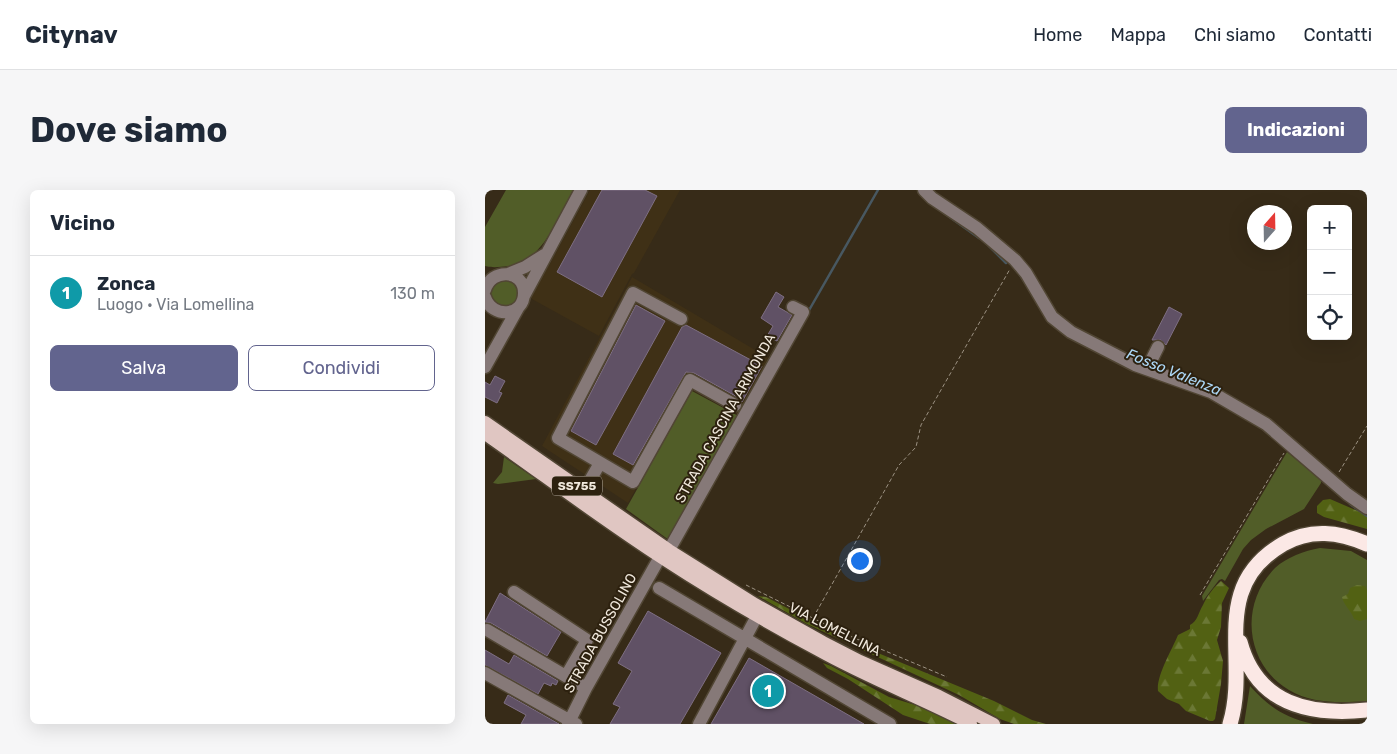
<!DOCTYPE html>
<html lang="it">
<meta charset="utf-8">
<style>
:root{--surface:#fff;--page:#f6f6f7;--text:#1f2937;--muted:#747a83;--line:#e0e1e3;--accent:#62648e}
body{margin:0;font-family:Rubik,sans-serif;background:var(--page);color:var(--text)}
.controls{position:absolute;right:15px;top:15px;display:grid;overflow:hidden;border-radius:8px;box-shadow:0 5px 20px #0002}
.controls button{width:45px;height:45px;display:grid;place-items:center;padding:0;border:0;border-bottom:1px solid var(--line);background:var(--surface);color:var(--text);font:25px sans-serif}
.compass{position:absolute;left:762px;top:15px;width:45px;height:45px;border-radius:50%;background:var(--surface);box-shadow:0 5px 20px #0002;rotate:20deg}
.you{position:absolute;left:374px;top:370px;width:18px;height:18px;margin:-12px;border:4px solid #fff;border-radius:50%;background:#1a73e8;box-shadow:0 0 0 8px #1a73e833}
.badge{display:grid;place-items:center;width:32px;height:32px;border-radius:50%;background:var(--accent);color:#fff;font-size:16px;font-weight:700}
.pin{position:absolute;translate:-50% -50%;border:2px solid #fff;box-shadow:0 1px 5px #0006}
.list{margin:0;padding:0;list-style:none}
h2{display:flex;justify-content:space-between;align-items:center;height:65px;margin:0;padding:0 20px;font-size:21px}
h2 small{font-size:16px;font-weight:400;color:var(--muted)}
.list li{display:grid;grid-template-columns:32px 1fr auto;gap:15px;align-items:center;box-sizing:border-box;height:75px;padding:0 20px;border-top:1px solid var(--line)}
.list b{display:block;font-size:19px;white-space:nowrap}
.list p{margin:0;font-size:16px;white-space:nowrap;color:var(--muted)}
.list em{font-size:16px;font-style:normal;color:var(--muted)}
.actions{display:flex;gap:10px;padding:15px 20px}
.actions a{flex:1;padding:11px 0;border:1px solid var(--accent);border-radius:8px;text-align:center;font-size:18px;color:var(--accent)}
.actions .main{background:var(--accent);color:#fff}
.icon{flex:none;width:28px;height:28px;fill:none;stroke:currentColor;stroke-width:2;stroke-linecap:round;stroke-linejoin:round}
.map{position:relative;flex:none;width:882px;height:534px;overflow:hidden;border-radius:8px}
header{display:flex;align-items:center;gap:30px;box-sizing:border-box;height:70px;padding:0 25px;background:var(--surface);border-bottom:1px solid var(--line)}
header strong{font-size:24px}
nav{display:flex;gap:28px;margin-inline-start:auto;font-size:18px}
.intro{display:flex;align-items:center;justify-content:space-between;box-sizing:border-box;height:120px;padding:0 30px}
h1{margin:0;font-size:35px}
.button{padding:12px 22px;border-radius:8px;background:var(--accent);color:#fff;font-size:18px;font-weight:700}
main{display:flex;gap:30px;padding:0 30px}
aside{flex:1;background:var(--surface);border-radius:8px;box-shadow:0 5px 20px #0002}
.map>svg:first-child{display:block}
</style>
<header>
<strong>Citynav</strong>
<nav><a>Home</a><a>Mappa</a><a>Chi siamo</a><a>Contatti</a></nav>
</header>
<div class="intro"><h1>Dove siamo</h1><a class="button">Indicazioni</a></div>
<main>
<aside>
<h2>Vicino<small></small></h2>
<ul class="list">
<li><span class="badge" style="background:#0f9aa8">1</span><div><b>Zonca</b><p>Luogo · Via Lomellina</p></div><em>130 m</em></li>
</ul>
<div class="actions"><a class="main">Salva</a><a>Condividi</a></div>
</aside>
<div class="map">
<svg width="882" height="534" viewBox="0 0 882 534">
<defs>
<pattern id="forest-firs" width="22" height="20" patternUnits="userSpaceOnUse" patternTransform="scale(1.25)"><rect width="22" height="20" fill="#526113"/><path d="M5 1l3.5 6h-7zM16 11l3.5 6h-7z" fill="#6b7835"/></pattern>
</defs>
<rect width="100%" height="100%" fill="#372b18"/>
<path fill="#3f3016" d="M105 0H195L149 83 147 84 114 146 47 109 46 105 66 72Z
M147 87 287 170 258 227 206 200 143 313 57 256Z"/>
<path fill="#515d28" d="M21 0H88C73 27 58 72 23 76 15 77 8 78 0 76V37Z
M6 103a14 14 0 1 1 28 0a14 14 0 1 1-28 0Z
M207 201 257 228 184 350 141 319Z
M802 262 836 290V293L819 319 781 339 766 350 758 359 740 391 737 389 734 390 718 411 717 406Z
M19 267 51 289 13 294 8 293 17 282Z
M835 358 866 361 882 370V511C856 513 827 514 804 500 760 474 754 414 790 378 802 367 819 361 835 358Z
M765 496C785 518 799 527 828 534H759Z"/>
<path fill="url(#forest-firs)" d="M845 309 882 325V339L839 327 832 323V316L838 310Z
M736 391 744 398 737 413 736 437 732 450 738 471 736 494 730 529 728 531H725L701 521 694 514 682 509 673 501C671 486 687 460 693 445L705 439V435C713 431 713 423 718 415 722 406 729 397 736 391Z
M872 395 880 396 882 400V429L875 431 869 429C866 420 859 416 857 407L863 404 865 398Z
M273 406 281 407 376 456 509 511 547 530 561 534H529L515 529 474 505 322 434Z
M338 473 346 476 404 507 437 517 470 534H445L418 525 363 489 342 478Z"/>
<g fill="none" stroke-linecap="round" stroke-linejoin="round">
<path stroke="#485861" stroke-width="2.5" d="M452 18 494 48
M504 56 521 73
M535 85 539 91
M323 122 393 0
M865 314 882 326"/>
</g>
<path fill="#605165" stroke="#7e6f83" d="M117 0H160L172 6 117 107 72 82Z
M291 102 299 107 293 117 307 125 292 151 282 146 288 136 276 128Z
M151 115 180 131 111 255 86 241Z
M684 117 697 124 681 155 676 150H667Z
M201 135 277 176 257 212 254 208 209 183 201 182 148 275 128 264 197 137Z
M10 186 20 191 14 202 17 203 12 213 0 207V192L5 195Z
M15 403 76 442 62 466 6 433 0 432Z
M163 421 236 463 195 534H125L135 517 128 514 147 481 133 473Z
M0 460 24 474 29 465 73 491 71 495 67 493 66 496 59 493 53 504 0 475Z
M264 468 379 534H226Z
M23 505 74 534H36L41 525 19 513Z"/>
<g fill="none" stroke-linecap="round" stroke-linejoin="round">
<defs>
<path id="minor" d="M439 0 447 8 492 38 530 70 541 83 567 127 586 142 650 175 726 202 781 234 862 304 882 318
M23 84 40 77 59 65
M0 100C6 78 39 79 39 103 39 127 7 129 0 107
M39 106 96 0
M196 129 148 103 73 248 148 292 205 190 250 215
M0 177 33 118
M662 179 673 157
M99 301 115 273
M184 360 318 122 308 117
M174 398 405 534
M29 402 102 450 81 486
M2 440 101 498
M0 483 91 534
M83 534 101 498 175 367
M214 534 272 426"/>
<path id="major" d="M0 232 184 360 270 414 338 452 375 471 454 506 509 534
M0 244C60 286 118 330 180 370 229 402 281 432 333 460 383 488 436 508 486 534"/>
<path id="highway" d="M755 452C772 515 825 526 882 520
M745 534C765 468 723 398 798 354 826 338 854 342 882 354"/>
</defs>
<use href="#minor" stroke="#514634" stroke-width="15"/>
<use href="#major" stroke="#514634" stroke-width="15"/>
<use href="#highway" stroke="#514634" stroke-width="18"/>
<path stroke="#9c9283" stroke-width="1" stroke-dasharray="4 2.5" stroke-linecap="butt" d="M854 282 882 236
M261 395 360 444 462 487
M715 405 799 263
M328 428 414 275 431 257 436 235 525 79"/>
<use href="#minor" stroke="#867978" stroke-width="12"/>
<use href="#major" stroke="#e0c6c2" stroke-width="12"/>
<use href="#highway" stroke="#fbe8e5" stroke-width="15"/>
</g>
<g text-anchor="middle" stroke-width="4" stroke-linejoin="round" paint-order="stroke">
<rect fill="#2d210f" stroke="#b6ad9f" stroke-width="1" x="67" y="286.5" width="50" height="19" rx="4"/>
<g font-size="12" font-weight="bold" fill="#f1e9dd">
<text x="92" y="300">SS755</text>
</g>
<g font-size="14" fill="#f1e9dd" stroke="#2d210f">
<text transform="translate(240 228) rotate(-61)" y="5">STRADA CASCINA ARIMONDA</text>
<text transform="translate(350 439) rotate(27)" y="5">VIA LOMELLINA</text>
<text transform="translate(115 443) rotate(-61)" y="5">STRADA BUSSOLINO</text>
</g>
<g font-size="15" font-style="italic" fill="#add8f7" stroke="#2d210f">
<text transform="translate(689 182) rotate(22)" y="5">Fosso Valenza</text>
</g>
</g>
</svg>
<div class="controls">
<button>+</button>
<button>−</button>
<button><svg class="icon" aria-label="locate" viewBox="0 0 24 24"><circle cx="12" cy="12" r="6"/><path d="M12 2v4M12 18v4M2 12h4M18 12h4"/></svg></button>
</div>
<svg class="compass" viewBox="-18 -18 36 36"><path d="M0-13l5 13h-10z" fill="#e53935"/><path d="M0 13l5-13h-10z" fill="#747a83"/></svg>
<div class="you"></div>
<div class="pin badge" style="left:283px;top:501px;background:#0f9aa8">1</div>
</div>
</main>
